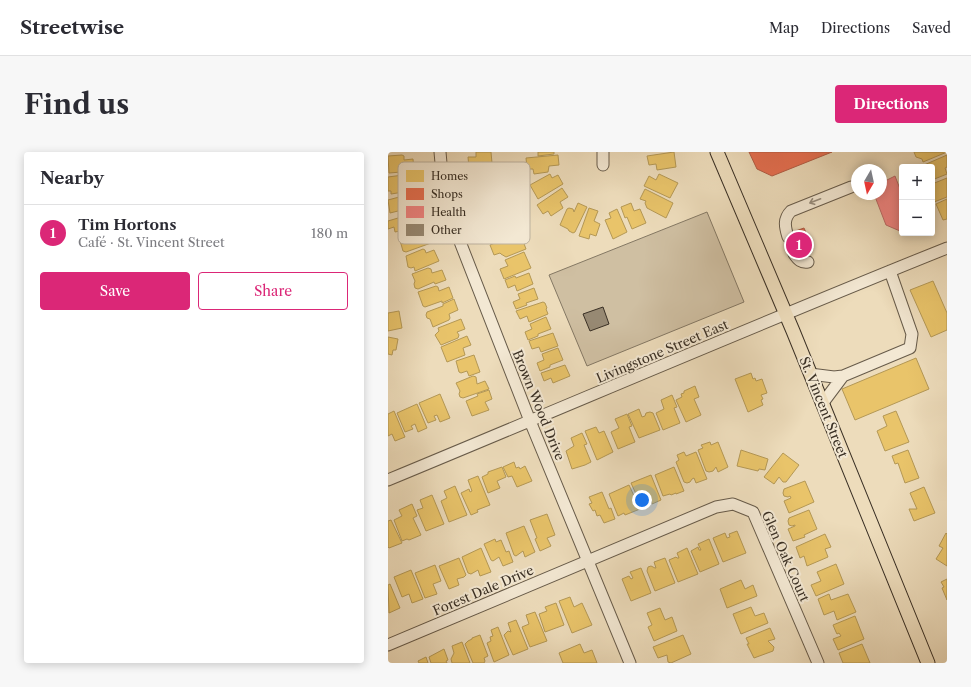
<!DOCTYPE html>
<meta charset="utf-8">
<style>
:root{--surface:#fff;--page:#f7f7f7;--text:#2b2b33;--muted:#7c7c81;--line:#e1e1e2;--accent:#db2777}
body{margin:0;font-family:"Libre Caslon Text",serif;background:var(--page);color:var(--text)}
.controls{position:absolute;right:12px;top:12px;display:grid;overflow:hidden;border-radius:4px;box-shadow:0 2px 10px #0003}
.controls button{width:36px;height:36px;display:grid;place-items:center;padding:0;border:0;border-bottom:1px solid var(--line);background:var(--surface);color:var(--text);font:20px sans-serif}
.compass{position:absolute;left:463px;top:12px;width:36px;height:36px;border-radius:50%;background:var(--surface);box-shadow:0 2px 10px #0003;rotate:189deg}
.you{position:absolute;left:254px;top:348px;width:14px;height:14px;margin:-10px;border:3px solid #fff;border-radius:50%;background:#1a73e8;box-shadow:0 0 0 6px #1a73e833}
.badge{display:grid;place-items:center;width:26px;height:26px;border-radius:50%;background:var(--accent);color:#fff;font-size:13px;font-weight:700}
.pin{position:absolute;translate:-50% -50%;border:2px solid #fff;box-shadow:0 1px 4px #0006}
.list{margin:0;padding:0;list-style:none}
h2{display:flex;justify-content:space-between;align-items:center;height:52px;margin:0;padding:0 16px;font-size:17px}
h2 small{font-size:13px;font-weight:400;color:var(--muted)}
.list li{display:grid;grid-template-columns:26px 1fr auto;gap:12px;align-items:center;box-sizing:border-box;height:56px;padding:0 16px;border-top:1px solid var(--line)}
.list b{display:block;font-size:15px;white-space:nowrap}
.list p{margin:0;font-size:13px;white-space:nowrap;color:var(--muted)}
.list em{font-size:13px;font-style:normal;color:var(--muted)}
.actions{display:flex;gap:8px;padding:12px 16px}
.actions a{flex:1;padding:9px 0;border:1px solid var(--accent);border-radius:4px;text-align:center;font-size:14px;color:var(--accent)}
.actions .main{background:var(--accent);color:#fff}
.map{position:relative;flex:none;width:559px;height:511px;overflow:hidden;border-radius:4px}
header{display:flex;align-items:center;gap:24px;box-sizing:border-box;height:56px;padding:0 20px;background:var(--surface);border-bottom:1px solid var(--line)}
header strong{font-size:19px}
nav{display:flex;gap:22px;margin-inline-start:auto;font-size:14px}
.intro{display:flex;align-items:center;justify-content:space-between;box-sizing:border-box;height:96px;padding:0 24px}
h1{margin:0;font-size:28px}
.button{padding:10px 18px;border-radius:4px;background:var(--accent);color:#fff;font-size:14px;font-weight:700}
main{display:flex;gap:24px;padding:0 24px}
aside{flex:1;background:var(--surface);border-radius:4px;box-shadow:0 2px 10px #0003}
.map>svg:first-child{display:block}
</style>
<header>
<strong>Streetwise</strong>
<nav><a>Map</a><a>Directions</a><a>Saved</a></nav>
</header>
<div class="intro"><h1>Find us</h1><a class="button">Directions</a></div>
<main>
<aside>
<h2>Nearby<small></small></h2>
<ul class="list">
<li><span class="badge">1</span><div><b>Tim Hortons</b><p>Café · St. Vincent Street</p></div><em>180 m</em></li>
</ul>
<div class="actions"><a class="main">Save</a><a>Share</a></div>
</aside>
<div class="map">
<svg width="559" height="511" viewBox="0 0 559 511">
<rect width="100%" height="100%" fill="#eddcbb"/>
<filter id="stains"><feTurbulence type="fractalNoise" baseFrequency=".005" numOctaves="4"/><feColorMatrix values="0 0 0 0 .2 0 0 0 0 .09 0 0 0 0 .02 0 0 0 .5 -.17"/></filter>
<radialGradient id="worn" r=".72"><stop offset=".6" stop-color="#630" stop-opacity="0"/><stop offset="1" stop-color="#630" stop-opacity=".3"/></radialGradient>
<path fill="#cfbfa2" stroke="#847864" d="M319 60 356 150 199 214 161 123Z"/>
<path fill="#e9c46a" stroke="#b49855" d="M88 0H103L104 11 94 12V15L81 16 80 5H88Z
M150 0H166V2L150 4Z
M286 0 288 15 269 18 268 12 261 13 259 4Z
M526 0H559L535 10 534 7 528 5Z
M14 3 16 4V8L25 7 26 19 1 21 0 4Z
M170 3 171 13 161 14 160 20 146 22 145 17H139L138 6Z
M559 3V15L557 16 559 22 544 28V15H537L536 13Z
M162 22 164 26 170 23 175 32 150 47 142 33Z
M271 22 290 31 282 46 256 34 261 24 268 28Z
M15 23 18 24V28L26 27 28 38 3 42V39H0V25Z
M559 26V45L546 50 544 46V32Z
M174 36 180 45 172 50 175 56 163 64 160 59 155 62 149 53Z
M257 37 285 51 278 66 259 56 257 51 258 49 252 47Z
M26 41 30 54 2 61 0 48Z
M559 47V67L555 68 548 52Z
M190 51 199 55 187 80 185 81 181 79 180 77 172 73 179 57 181 56 185 57 186 60Z
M243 51 246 59 252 57 258 71 244 77 239 65 237 66 233 55Z
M201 56 210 59 206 69 212 72 208 84 202 82 201 87 191 84Z
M31 57 34 68 23 70 25 76 7 80 6 75 0 77V69L20 63V60Z
M229 57 239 80 225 87 217 68 223 66 221 61Z
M27 78 30 79 31 86 40 82 43 91 18 100 15 99 11 85Z
M132 81 138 97 118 105 113 102 112 101 106 103 102 93Z
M35 97 37 98 38 101 46 98 51 109 27 119 26 115 23 116 20 115 18 104Z
M136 100 143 116 116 127 112 117 120 114 117 108Z
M40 116 43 117 44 121 54 118 58 128 47 132 46 130 30 137 27 136 26 132 27 129 24 122Z
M141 121 145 132 129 139 127 133 120 136 117 128 127 124 128 126Z
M545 129 559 161V178L543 185 522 138Z
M48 134 50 135 51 139 61 135 65 146 54 151V149L37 155 35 154 30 140Z
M146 136 150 147 138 151 139 153 128 157 125 150 132 147 130 142Z
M66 147 70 158 61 162 62 166 61 168 45 175 42 167 39 166 38 163 39 160 55 154V152Z
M155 150 157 151 159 156 158 157 160 162 141 170 139 164 132 167 128 159Z
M11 159 14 176 0 179V161Z
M158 165 163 177 150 182V184L140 188 137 180 144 177 142 172Z
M73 167 77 177 69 180 71 183 70 186 53 193 47 183 51 179 50 176Z
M165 181 170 194 153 200 151 195 144 197 141 189Z
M79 184 83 193 75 196 77 203 59 210 53 195Z
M0 185 10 187 8 198H5L4 203 0 202Z
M170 196 175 208 162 213V215L152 219 149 211 156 208 154 202Z
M86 203 92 220 81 224 79 219 73 221 71 220 68 209Z
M528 206 541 237 467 268 454 237Z
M177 213 182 224 165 231 163 226 156 229 153 221Z
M363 221 365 227 367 226 368 229 374 227 379 241 373 243 375 247 373 248 375 253 360 260 347 227Z
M85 224 88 225 89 232 97 229 101 237 75 246 72 245 71 242 72 239 68 231Z
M307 234 311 245 306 247 313 263 298 270 288 248 294 245 293 242 296 241V239Z
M101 238 104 247 97 250 101 258 84 264 78 249 90 244 89 242Z
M52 242 62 266 52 270 49 263 46 264 48 268 40 271 31 251Z
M284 243 289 255 286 256 292 271 275 278 268 261 276 257 273 248Z
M29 252 39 276 30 280 27 272 23 274 25 277 17 280 9 261Z
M251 257 254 265 257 264 258 261 262 260 265 261 272 278 251 286 240 262Z
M6 259 17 285 7 289 4 282 0 284V262Z
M508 259 521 290 497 299 489 279 499 274 495 264Z
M239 262 244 274 241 275 247 290 230 297 223 280 231 276 227 267Z
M208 275 211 281 216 279 225 300 209 308 197 279Z
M194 281 199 292 196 293 203 310 197 313 184 317 178 299 186 294 183 286Z
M322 290 323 293 330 290 340 315 330 320 328 315 325 319 321 320 318 319 310 298 315 296 313 293Z
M353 298 380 307 377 318 371 317 370 319 349 314Z
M520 298 531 326 517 331 510 311 507 312 504 304Z
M296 300 298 304 308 300 319 327 308 331 306 326 304 327 302 330 299 331 296 330 288 310 291 308 289 303Z
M395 301 411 313 398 330H395L391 325 386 332 376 325Z
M126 310 128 316 131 315 132 317 137 314 144 329 129 335 124 324 120 325 115 315Z
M114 315 118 325 109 329 112 336 100 341 94 325 100 322V320Z
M286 315 296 339 288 342V341L283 343 282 342 275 344 267 323Z
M263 323 273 348 264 352 263 348 253 353 243 331Z
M90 324 102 353 89 358 90 360 83 363 73 341 81 337 82 340 84 339 80 328Z
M417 329 426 350 401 361 396 349 403 346 402 344 400 345 396 344 395 341 396 337Z
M241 333 252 357 237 363 236 361 230 364 221 342Z
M67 334 79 363 61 370 53 349 59 346 56 339Z
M536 335 547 361 526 369 521 357H529L522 341Z
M214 340 221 357 223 356 227 367 216 371 212 363 209 364 207 358 205 359 201 352 204 351 201 345Z
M44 343 56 372 38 379 29 358 35 356 32 348Z
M24 352 29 364 25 366 33 383 21 388 19 387 14 389 6 368 14 364 11 358Z
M421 358 429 377 416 383 417 385 405 389 400 377 407 374V373L404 374 401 373 400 369 401 366Z
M159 362 167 383 159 386 163 394 152 399 147 387 149 386 142 368Z
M3 368 14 391 1 396 0 395V369Z
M136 374 147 400 137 405 135 399 128 404 126 403 118 381Z
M349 379 358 401 335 410 325 386 337 381 339 386 342 385 341 382Z
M558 381 559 382V414L548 407 555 396 551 394Z
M437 382 443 395 437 397 440 405 419 414 416 404 412 406 408 395Z
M107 387 108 390 113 388 118 400 121 399 125 410 115 414 111 405 105 409 103 408 96 392Z
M321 387 331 412 312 420 303 399 310 395 311 398H313L310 392Z
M93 396 103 420 92 424 90 418 83 422 80 421 74 405Z
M299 396 310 422 290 430 281 408 288 405 289 406H291L289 401Z
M71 406 78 423 76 425 69 427 71 433 61 437 51 414Z
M277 406 287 431 267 439 259 419 260 415 263 414 267 416H268L266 410Z
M448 412 456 432 428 444 423 433 433 429 429 420Z
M47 413 53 429 45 432 49 442 37 446 27 421Z
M253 416 263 441 243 449 234 427 241 424 243 427 245 426 242 420Z
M23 418 35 447 24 451 21 442 14 445 6 425Z
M559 427V448L554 436 556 435 553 430Z
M353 428 357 437 365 433 369 444 339 456 332 437Z
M2 432 12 456 1 461 0 433Z
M441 442 443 448 460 442 468 460 449 468 446 459 436 463 430 447Z
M182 445 186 455 194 451 204 473 184 481 171 449Z
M168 451 176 473 157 480 151 462 159 459 157 455Z
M363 455 367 464 376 461 380 471 353 482 345 462Z
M272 456 277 468 284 465 289 479 266 489 260 475 264 473 259 461Z
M147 460 159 489 142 495 134 475 141 472 138 463Z
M467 464 476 487 450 498 445 487 453 484 451 481 449 482 448 480 445 473Z
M128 468 140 497 125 503 116 483 120 479 123 480 120 471Z
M110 475 121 503 106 510 99 491 103 489 102 485 105 484 103 478Z
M382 476 387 487 380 489 386 495 385 499 366 506 359 492H361L358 486Z
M92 483 100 504 96 506 97 509 96 511H85L77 492 80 489 84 487V486Z
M295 483 303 502 283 511 280 510 279 503 270 506 265 495Z
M74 490 82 511H64L63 507 66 501 64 494Z
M192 492 196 501 204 498 209 511H175L171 501Z
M474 492 482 511H455L451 501Z
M56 497 60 508 58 509 59 511H43L41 505Z
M38 505 40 511H31L30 509Z"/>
<path fill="#e76f51" stroke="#b35c44" d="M361 0H444L384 24 369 17Z
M416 76 425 97 410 103 402 100 397 88 402 81Z"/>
<path fill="#f28482" stroke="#bb6b66" d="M507 24 514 42V79H512L498 73 486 42H493V31Z"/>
<path fill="#978973" stroke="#3a3025" d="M215 155 221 172 202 179 195 162Z"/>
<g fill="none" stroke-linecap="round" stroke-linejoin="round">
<path stroke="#c9ba9d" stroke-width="11" stroke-dasharray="11 5.5" stroke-linecap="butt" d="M400 85 406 102"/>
<defs>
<path id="minor" d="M52 0 56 45 60 59 142 269 242 511
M215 0V13
M400 85C397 75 395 67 403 59L463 35
M406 102C410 108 413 111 420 110
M422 222 446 225 455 224 522 196 524 182 502 119
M434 252 455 224
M0 328C186 251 372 171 559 96
M0 493 328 355 345 352 365 360 430 511"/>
<path id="major" d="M329 0 405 179 540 511"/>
</defs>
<use href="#minor" stroke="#675b4a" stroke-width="13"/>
<use href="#major" stroke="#3a3025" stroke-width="15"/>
<use href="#minor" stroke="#f3e8d3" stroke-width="11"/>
<use href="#major" stroke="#eddcbb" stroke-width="13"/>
</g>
<defs><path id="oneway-shaft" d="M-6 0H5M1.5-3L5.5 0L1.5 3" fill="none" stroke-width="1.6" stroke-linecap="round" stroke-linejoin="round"/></defs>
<use stroke="#968c7c" href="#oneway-shaft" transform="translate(427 49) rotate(159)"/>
<g text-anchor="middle" stroke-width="4" stroke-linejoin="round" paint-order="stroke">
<g font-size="13" fill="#3a3025" stroke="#f3e8d3">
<text transform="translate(274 199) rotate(-23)" y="5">Livingstone Street East</text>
<text transform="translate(151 253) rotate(68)" y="5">Brown Wood Drive</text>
<text transform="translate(436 255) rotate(68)" y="5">St. Vincent Street</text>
<text transform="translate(398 404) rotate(66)" y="5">Glen Oak Court</text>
<text transform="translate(95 438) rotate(-23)" y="5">Forest Dale Drive</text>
</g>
</g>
<rect x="10" y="10" width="132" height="82" rx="6" fill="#f3e8d3" stroke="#bcb19f" stroke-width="1"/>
<rect x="18" y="18" width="18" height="12" fill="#e9c46a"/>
<rect x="18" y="36" width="18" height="12" fill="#e76f51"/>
<rect x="18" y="54" width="18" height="12" fill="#f28482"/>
<rect x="18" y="72" width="18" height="12" fill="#978973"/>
<g font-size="11" fill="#3a3025">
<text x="43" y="28">Homes</text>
<text x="43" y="46">Shops</text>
<text x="43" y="64">Health</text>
<text x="43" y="82">Other</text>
</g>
<rect width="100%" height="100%" filter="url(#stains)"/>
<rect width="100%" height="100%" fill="url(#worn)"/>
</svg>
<div class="controls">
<button>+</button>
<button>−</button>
</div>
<svg class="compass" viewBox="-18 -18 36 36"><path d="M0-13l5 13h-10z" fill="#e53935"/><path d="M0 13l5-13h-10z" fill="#7c7c81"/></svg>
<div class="you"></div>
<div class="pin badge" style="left:411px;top:93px">1</div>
</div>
</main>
